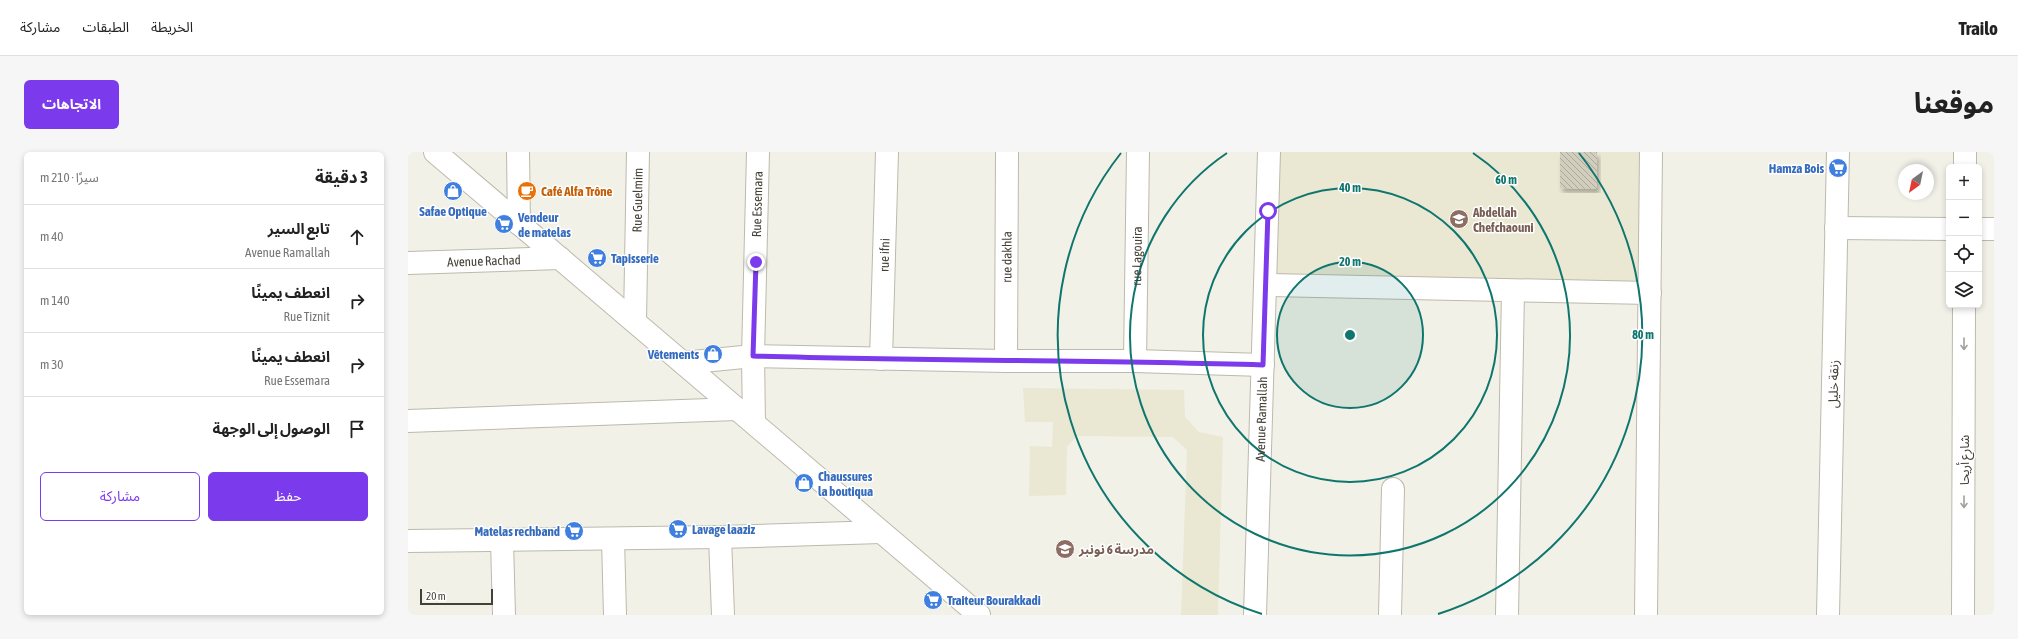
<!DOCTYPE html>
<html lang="ar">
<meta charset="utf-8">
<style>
:root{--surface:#fff;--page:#f6f6f6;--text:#222;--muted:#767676;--line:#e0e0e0;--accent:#7c3aed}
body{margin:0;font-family:"Asap Condensed","Noto Sans Arabic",sans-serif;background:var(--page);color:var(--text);direction:rtl}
.controls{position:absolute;right:12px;top:12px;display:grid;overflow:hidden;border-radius:6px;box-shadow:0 2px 6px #0003}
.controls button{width:36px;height:36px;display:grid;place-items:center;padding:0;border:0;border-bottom:1px solid var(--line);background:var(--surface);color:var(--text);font:20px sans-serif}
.compass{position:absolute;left:1490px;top:12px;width:36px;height:36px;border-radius:50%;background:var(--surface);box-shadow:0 2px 6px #0003;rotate:213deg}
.scale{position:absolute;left:12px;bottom:10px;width:73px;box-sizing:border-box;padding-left:4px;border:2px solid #454137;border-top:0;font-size:11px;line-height:14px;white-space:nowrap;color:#454137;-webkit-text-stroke:3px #fff;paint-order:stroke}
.stop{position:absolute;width:12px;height:12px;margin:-9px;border:3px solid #7c3aed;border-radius:50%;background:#fff}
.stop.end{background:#7c3aed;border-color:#fff;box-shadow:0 1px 4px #0008}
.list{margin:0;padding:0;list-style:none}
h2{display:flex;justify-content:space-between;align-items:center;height:52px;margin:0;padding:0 16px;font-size:17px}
h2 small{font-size:13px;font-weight:400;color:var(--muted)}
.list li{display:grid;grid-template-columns:26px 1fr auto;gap:12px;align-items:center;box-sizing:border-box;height:64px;padding:0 16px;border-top:1px solid var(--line)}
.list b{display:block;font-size:15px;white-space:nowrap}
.list p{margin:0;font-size:13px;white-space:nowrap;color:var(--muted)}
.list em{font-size:13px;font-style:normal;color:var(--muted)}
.actions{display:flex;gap:8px;padding:12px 16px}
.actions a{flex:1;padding:9px 0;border:1px solid var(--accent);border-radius:6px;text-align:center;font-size:14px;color:var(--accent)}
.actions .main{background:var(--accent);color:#fff}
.icon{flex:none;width:22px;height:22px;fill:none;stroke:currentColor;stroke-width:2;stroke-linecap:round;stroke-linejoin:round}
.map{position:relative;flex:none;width:1586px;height:463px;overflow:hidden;direction:ltr;border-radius:6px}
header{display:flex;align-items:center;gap:24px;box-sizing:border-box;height:56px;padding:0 20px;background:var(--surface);border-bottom:1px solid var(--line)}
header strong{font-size:19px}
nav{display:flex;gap:22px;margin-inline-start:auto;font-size:14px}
.intro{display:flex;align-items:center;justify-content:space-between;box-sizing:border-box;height:96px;padding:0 24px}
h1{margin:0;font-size:28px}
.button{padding:10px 18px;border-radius:6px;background:var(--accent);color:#fff;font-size:14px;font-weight:700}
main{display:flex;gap:24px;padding:0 24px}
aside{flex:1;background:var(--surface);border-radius:6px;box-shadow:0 2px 6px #0003}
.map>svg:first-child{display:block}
</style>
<header>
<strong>Trailo</strong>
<nav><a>الخريطة</a><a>الطبقات</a><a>مشاركة</a></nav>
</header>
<div class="intro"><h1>موقعنا</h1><a class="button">الاتجاهات</a></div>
<main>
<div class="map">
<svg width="1586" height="463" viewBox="0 0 1586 463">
<defs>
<pattern id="building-back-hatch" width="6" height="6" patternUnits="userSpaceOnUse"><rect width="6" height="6" fill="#d2cebe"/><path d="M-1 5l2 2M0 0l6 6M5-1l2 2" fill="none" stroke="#aca99b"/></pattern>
<filter id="shadow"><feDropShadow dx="2.5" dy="4.5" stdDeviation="2" flood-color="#0004"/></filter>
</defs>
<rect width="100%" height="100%" fill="#f2f1e8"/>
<path fill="#eae7d3" d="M861 0H1243L1242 141 858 133Z
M615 236 776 238 777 265 791 280 815 285 810 463H773L779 298 765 285 669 284 659 295 658 343 621 344 622 294 644 295 645 270H617Z"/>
<path fill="url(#building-back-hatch)" filter="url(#shadow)" d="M1152 0H1189V37L1152 36Z"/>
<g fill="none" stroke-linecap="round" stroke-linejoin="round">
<defs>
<g id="street">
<path d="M27 0 571 463"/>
<path d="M110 0 111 72"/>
<path d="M1557 15V0"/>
<path d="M1428 76 1541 77"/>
<path d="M1571 77H1586"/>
<path id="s1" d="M0 111 152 106"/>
<path d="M858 133 1242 141"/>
<path id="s2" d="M227 169 230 0"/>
<path id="s3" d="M473 207 479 0"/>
<path id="s4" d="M598 209 599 0"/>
<path id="s5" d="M727 209 730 0"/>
<path d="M275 211 345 204 598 209H727L855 213"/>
<path d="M0 269 329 257"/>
<path id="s6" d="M346 271 345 204 350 0"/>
<path d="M312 385 315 463"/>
<path d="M205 387 207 463"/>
<path d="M0 389 312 385 473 380"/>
<path d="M94 389 96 463"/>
<path id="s7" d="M847 463 861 0"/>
<path d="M982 463 985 337"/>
<path d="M1099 463 1105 139"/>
<path d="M1238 463 1243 0"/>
<path d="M1420 463 1430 0"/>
<path d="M1555 463 1556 153"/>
</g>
</defs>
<use href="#street" stroke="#bdb9ab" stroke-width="24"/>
<use href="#street" stroke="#fff" stroke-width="22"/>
</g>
<defs><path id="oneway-shaft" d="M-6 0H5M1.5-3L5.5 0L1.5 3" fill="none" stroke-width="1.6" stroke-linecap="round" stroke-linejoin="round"/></defs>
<g stroke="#a2a09b">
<use href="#oneway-shaft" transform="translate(1556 192) rotate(90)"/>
<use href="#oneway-shaft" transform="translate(1556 350) rotate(90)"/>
</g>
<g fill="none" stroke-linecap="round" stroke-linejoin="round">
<path stroke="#7c3aed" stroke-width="5" d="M348 110 345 204C515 209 685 208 855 213L860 59"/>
</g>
<circle cx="942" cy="183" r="73" fill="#0f766e" fill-opacity=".12"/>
<g fill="none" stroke="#0f766e" stroke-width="2">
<circle cx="942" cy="183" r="73"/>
<circle cx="942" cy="183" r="147"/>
<path d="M1065 1A220 220 0 1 1 819 1"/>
<path d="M854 462A293 293 0 0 1 713 1M1171 1A293 293 0 0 1 1030 462"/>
</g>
<defs>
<symbol id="supermarket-disc" viewBox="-11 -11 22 22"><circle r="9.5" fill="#3f7fe0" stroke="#fff"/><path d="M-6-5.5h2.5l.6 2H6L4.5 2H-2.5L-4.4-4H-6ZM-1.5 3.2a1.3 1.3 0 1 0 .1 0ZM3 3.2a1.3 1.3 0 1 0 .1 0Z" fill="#fff"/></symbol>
<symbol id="shop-disc" viewBox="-11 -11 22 22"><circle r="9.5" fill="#3f7fe0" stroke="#fff"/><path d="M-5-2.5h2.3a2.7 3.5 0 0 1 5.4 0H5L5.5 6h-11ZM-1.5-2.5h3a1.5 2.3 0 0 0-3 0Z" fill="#fff"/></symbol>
<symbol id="cafe-disc" viewBox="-11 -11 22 22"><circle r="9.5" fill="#e8710a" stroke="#fff"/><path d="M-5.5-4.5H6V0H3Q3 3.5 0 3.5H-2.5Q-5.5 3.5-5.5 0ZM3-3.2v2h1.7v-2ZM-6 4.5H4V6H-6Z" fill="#fff"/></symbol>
<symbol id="school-disc" viewBox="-11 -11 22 22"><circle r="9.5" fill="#8d6e63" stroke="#fff"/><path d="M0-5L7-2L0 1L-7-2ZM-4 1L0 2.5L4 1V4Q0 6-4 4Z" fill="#fff"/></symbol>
</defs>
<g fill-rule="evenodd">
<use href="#supermarket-disc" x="1419" y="5" width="22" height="22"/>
<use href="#shop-disc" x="34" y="28" width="22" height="22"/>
<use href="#cafe-disc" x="108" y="28" width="22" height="22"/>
<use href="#school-disc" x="1040" y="56" width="22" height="22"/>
<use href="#supermarket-disc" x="85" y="61" width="22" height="22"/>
<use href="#supermarket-disc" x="178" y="95" width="22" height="22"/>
<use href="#shop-disc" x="294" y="191" width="22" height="22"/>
<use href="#shop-disc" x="385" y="320" width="22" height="22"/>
<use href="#supermarket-disc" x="259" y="366" width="22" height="22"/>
<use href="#supermarket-disc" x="155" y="368" width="22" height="22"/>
<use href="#school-disc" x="646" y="386" width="22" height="22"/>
<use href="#supermarket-disc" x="514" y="437" width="22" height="22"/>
</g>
<g text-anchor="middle" stroke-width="3" stroke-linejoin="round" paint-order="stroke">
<g font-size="13" font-weight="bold" fill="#366cbe" stroke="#fff" text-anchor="start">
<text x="1416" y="21" text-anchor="end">Hamza Bois</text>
<text x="45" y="64" text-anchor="middle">Safae Optique</text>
<text x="110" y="70">Vendeur<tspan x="110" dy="15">de matelas</tspan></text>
<text x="203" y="111">Tapisserie</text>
<text x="291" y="207" text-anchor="end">Vêtements</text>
<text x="410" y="329">Chaussures<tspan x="410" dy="15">la boutiqua</tspan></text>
<text x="284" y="382">Lavage laaziz</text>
<text x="152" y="384" text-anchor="end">Matelas rechband</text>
<text x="539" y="453">Traiteur Bourakkadi</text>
</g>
<g font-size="13" font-weight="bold" fill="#c56008" stroke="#fff" text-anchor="start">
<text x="133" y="44">Café Alfa Trône</text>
</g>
<g font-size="13" fill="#454137" stroke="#fff">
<text dy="5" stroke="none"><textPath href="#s2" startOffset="121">Rue Guelmim</textPath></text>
<text dy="5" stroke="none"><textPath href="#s6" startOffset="219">Rue Essemara</textPath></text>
<text dy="5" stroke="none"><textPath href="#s3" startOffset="104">rue ifni</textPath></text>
<text dy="5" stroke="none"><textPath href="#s4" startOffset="104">rue dakhla</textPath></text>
<text dy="5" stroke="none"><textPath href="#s5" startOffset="105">rue Lagouira</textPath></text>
<text dy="5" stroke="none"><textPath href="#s1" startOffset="76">Avenue Rachad</textPath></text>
<text transform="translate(1425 232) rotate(-89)" y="5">زنقة خليل</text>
<text dy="5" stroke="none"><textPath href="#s7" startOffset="196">Avenue Ramallah</textPath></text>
<text transform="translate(1556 308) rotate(-90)" y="5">شارع أريحا</text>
</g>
<g font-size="13" font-weight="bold" fill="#785e54" stroke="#fff" text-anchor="start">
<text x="1065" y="65">Abdellah<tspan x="1065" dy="15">Chefchaouni</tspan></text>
<text x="671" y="402">مدرسة 6 نونبر</text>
</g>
</g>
<circle cx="942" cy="183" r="6" fill="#0f766e" stroke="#fff" stroke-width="2"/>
<g font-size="12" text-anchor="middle" font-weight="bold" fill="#0f766e" stroke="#fff" stroke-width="3" stroke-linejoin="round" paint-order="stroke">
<text x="1098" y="32">60 m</text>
<text x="942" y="40">40 m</text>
<text x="942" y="114">20 m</text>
<text x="1235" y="187">80 m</text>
</g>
</svg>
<div class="controls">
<button>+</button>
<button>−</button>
<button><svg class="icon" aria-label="locate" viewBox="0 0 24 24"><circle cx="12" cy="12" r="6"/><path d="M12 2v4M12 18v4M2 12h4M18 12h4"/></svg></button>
<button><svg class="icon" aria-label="layers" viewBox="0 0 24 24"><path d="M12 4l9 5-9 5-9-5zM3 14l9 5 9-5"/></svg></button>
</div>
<svg class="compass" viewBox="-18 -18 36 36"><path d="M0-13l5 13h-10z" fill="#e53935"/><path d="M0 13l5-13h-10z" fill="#767676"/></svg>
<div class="scale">20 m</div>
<div class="stop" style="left:860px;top:59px"></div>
<div class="stop end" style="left:348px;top:110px"></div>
</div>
<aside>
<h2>3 دقيقة<small>سيرًا · 210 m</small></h2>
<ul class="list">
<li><svg class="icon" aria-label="ahead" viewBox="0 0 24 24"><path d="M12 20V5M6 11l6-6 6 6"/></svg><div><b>تابع السير</b><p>Avenue Ramallah</p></div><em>40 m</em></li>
<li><svg class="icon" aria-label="right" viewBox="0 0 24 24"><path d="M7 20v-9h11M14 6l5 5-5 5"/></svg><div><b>انعطف يمينًا</b><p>Rue Tiznit</p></div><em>140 m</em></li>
<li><svg class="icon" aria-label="right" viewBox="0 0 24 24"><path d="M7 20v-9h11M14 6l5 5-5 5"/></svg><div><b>انعطف يمينًا</b><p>Rue Essemara</p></div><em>30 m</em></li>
<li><svg class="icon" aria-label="arrive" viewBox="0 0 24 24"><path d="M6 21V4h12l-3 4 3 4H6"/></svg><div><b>الوصول إلى الوجهة</b></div></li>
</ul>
<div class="actions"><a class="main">حفظ</a><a>مشاركة</a></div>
</aside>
</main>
